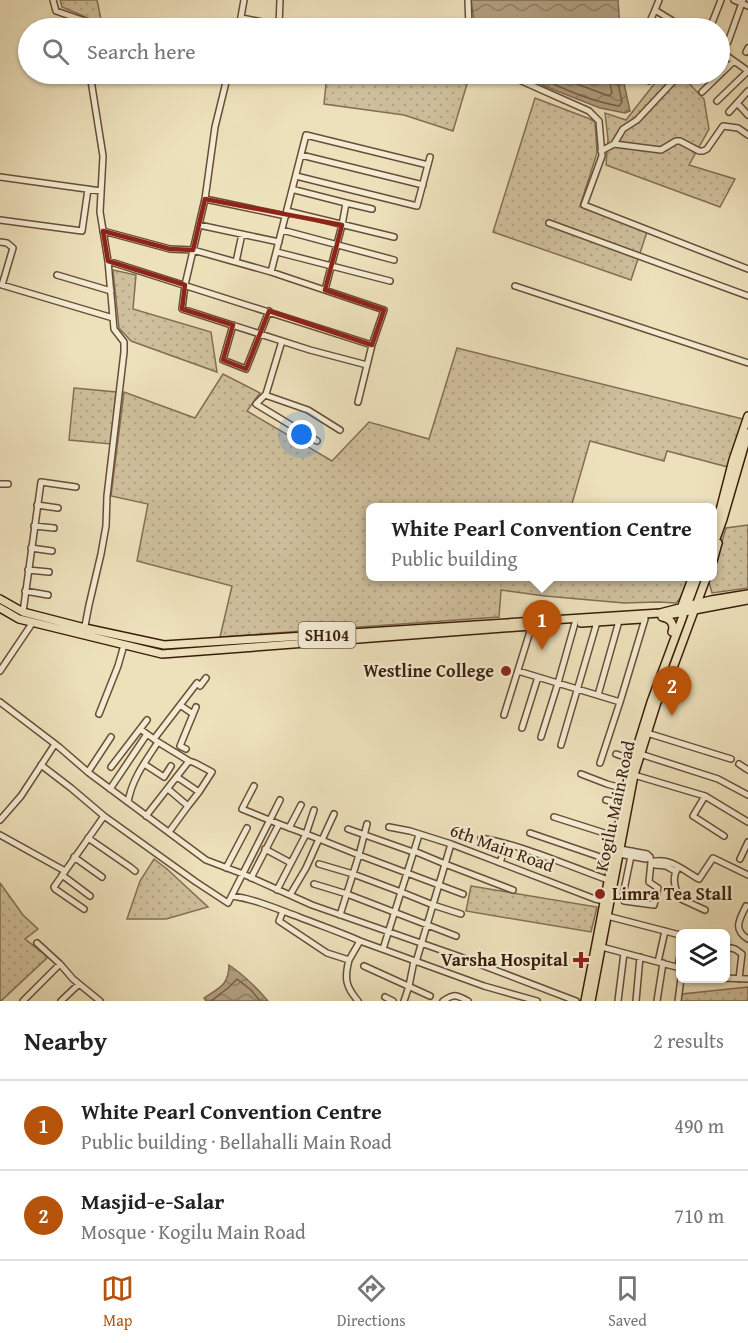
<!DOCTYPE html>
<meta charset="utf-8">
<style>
:root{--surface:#fff;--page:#f6f6f6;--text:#222;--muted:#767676;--line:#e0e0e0;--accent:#b45309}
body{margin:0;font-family:"Gentium Book Plus",serif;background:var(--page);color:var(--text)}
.controls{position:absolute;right:18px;bottom:18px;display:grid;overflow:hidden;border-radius:9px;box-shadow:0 2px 4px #0004}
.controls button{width:54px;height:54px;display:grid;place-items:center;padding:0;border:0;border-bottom:2px solid var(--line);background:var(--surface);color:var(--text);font:30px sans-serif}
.you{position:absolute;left:302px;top:435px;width:21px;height:21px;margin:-15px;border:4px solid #fff;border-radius:50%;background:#1a73e8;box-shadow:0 0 0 9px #1a73e833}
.badge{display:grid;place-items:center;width:39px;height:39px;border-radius:50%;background:var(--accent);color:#fff;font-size:20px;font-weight:700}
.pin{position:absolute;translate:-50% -50px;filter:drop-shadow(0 2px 3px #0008)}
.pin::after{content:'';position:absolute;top:32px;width:21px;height:18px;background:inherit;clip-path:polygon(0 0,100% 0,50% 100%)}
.popup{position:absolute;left:366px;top:503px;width:351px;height:78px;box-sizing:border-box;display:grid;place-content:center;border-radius:9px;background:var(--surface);filter:drop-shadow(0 2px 4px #0005);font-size:20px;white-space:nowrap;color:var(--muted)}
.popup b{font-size:22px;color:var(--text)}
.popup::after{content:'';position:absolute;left:50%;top:100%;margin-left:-12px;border:12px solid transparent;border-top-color:var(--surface)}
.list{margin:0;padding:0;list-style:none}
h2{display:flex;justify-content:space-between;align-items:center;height:78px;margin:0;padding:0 24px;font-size:26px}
h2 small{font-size:20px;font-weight:400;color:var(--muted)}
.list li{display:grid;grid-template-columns:39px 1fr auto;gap:18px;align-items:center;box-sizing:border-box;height:90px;padding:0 24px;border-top:2px solid var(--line)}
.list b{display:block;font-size:22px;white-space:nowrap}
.list p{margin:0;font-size:20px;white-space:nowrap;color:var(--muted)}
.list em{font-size:20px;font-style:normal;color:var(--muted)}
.icon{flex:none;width:33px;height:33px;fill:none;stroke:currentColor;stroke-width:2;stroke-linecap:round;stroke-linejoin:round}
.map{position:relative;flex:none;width:748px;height:1001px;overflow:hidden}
.search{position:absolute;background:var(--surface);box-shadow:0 2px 4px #0004;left:18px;right:18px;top:18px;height:66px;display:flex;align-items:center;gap:15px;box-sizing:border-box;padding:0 21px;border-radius:33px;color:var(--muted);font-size:22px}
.sheet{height:258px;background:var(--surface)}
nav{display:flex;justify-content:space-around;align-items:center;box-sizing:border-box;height:84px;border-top:2px solid var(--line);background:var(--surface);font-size:16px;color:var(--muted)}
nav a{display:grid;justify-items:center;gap:3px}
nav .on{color:var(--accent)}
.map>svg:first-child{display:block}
</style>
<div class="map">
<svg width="748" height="1001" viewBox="0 0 748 1001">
<defs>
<pattern id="grass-dots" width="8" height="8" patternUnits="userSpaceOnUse" patternTransform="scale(1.5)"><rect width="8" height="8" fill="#cfc09d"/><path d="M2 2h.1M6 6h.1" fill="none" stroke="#b3a586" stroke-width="1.8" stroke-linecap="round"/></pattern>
<pattern id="water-waves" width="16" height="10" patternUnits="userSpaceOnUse" patternTransform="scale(1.5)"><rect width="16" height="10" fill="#b09e80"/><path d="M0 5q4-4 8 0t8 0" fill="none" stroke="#908067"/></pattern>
</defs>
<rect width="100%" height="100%" fill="#ede1bb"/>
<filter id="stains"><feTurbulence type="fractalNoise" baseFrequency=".00333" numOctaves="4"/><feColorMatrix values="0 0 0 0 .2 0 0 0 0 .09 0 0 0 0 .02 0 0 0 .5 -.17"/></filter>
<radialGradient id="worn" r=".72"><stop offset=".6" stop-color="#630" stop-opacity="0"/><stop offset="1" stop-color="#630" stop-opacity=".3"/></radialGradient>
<path fill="url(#grass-dots)" stroke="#856e54" stroke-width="1.5" d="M60 0H97L102 24 62 7Z
M327 74H434L467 84 453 131 404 115 324 104Z
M662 74H680L704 99 709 129 689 165 735 179 720 207 606 165 608 139 605 113 626 120Z
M535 98 590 119 595 122 597 153 580 206 647 232 631 280 493 232Z
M113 270 136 275 133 309 211 332 217 372 131 341 119 328Z
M457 348 743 419 728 467 667 451 664 461 590 441 571 507 371 508V576L690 577C686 586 684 595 676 603L658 602 624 603 545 596 501 590 499 617 220 637 232 586 137 561 148 504 111 496 124 392 195 418 223 374 260 393 247 411 332 461 369 422 429 439Z
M74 388 116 392 111 444 69 440Z
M748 525V588L712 593 709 582 711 577 713 576V571L726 528Z
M154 859 167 869 208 907 166 919H127L140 881Z
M0 883 23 915 38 929 25 939 48 957 1 1001H0Z
M471 886 597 907 591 932 466 911Z
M748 987V1001H681L682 994Z"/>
<path fill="url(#water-waves)" stroke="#816a52" stroke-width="1.5" d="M471 0H618L620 28H475Z
M521 74H622L630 111 625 113 600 108 547 87Z
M229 965C244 975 256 987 268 1001H206L204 998C219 988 229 985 229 965Z"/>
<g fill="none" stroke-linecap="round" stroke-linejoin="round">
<path stroke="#765e46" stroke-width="1.5" d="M534 74C560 88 590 101 619 106L622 102 616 74
M550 74 609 96 612 93 608 74
M211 1001 228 988 237 979 251 990 260 1001"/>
<defs>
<path id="minor" d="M53 0 56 11 82 20 83 28
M468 0 469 28
M659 0 655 10 684 28
M734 0 748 6
M242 18 291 28
M240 23 253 26 257 28
M279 26 280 0
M239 28 244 0
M647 28 655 10
M710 28 721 0
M728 42 743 0
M720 51 748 71
M746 52 748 48
M506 74 589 111 599 121 602 156 584 205 748 269
M638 74 649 81 656 74
M698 77 701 74
M702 92 734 61
M717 101 748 71
M737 103 748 115
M729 112 748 91
M614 144 661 150 676 141H680L699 151H703L707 149 723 126 738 128 748 135
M601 151 614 144 623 129 637 120 680 74
M301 155 423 185
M296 176 417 206 430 157
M0 177 101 191
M295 190 346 203
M205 199 215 127 228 74
M287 211 394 237
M286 216 205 199 185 285 182 309 310 350 367 365
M0 220 82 231 88 189
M549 223 748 296
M199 225 279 242
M282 230 394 260
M103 231 170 249 193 250 271 272 384 310 372 345
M0 242 7 243 13 248 2 285 113 318
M277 252 390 281
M108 261 372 345 358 402
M236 262 242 234
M271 272 306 135 428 165
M57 275 111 291
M515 286 748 363
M325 290 342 225 346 203 372 209
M233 325 223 360 246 369 269 311
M282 341 266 394 256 404 317 441
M265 395 308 410 340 430
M0 484H8
M37 505 58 508
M34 526 54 528
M31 548 52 551
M28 570 49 572
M25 591 48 595
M23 612 41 482 76 487
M84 631 89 605 101 554 106 526 107 496 124 352V342L114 329 108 261 100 212 103 156 90 74
M0 671 33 622
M518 671 620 702
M598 695 619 621
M0 702 59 747 89 773 206 860 243 874 312 905 458 956 576 1001
M180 705 193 714
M99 714 118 666 124 645
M504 715 532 625
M522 728 538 677
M647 733 731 759
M541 737 558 683 575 623
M154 739 197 683 200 686 206 678
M561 745 597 622
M186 749 180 746 196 707
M637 753 718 779 748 795
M616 754 633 760
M189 761 195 763 212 772 199 792
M600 763 620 702 645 619
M144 764 164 777 171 766
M739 764 748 770
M41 765 71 788 104 816 196 882 228 903 280 800
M111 767 147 720
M88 772 111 737
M581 774 607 784 628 790
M634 775 705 796 748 822
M177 777 199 792 188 806
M110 789 147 734
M168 789 188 806 169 832
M705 796 693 816 724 836
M606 800 623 804
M128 802C132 779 145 762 158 742L140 729
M146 816 189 761 158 742
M554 817 617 837
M0 820 21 796 55 744
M367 824 359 855 463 894
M389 827 410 831 451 844 595 899 604 901
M289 828 301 805
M348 829 413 852
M530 833 612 861
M0 835 65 871
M419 835 401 892 433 905 461 914
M88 838 130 867 135 871
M481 838C526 846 568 866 611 881
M319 839 359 855 340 915
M322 840 334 814
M265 849 291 863
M620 849 647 854 650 857
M414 851 445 864 513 890
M632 851 623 895 624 901 654 905 658 888 649 882 651 862 650 857
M619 854 646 859 650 857
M74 857 102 877
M740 859 748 842
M651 862C669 856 684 871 699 879L713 858 748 875
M651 862 655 865 666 866 675 871
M500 863 506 844
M319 864 353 874 401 892 383 949
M679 867C671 876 675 888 679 898L705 910
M226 868 247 828
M62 875 90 896
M251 878 279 824 242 809 254 786
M314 884 347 894 456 936
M277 890 306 834 279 824
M290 895 306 868 319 839 306 834 314 810
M232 896C255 899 277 909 299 917 319 925 340 932 360 941L349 960 327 953 279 921 283 911
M746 906C740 919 732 929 748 939
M84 909 55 889 54 887 104 816
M607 916 680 935
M360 941 484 986 537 1001
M37 943 60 964 73 979 100 1001
M598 946 680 968
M726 947 735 949 742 954 739 979
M349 960C344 979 346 987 358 1001
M416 962 451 844
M658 962 665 931
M364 966 430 996
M678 967 680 956
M724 978 748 979
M385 997 393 1001
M23 1001 60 964
M61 1001 79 984
M404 1001 409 986 414 961
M443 1001C455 993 456 995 468 1001
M618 1001 624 953
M636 1001 640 957
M657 1001 663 963
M678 1001 681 978"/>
<path id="major" d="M713 527 718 518 733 460 748 416
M713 547 723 519 748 433
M713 561 718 543
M0 599 23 612 85 628 164 645 660 613 711 600 748 594
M689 600 698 576
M0 608 19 619 162 654 531 626
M680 611 693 576
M668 615 748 600
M662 617C670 618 675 624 672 632
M581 623 642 619
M585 1001 629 773 651 702 683 616
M591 1001 634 775 657 702 664 692 707 576"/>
</defs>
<use href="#minor" stroke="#684e38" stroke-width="8"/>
<use href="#major" stroke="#3b1d0c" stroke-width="10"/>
<use href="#minor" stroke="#f3ecd3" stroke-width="5"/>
<use href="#major" stroke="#ede1bb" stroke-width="7"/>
</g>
<path fill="none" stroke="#8f2418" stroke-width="4.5" stroke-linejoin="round" d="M205 199 342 225 325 290 384 310 372 345 269 311 246 369 223 360 233 325 182 309 185 285 108 261 103 231 170 249 193 250Z"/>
<g fill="#8f2418" stroke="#f3ecd3" stroke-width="2">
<circle cx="506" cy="671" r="6"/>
<circle cx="600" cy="894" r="6"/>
<path d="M578 951h6v6h6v6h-6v6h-6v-6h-6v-6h6z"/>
</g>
<g text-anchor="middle" stroke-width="4.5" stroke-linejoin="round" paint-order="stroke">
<rect fill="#f3ecd3" stroke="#725b48" stroke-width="1.5" x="298.5" y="622" width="57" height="26" rx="4.5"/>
<g font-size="16" font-weight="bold" fill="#3b1d0c">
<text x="327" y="641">SH104</text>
</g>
<g font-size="18" font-weight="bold" fill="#3b1d0c" stroke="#f3ecd3" text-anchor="end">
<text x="494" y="677">Westline College</text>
<text x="612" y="900" text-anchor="start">Limra Tea Stall</text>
<text x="568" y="966">Varsha Hospital</text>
</g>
<g font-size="18" fill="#3b1d0c" stroke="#f3ecd3">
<text transform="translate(615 806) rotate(-78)" y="6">Kogilu Main Road</text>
<text transform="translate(502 848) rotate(20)" y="6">6th Main Road</text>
</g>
</g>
<rect width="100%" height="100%" filter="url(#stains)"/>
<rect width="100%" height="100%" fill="url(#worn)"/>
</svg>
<div class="controls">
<button><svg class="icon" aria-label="layers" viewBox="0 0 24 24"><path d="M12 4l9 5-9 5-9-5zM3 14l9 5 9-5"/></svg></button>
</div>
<div class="you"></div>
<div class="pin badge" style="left:542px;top:650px">1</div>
<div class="popup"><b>White Pearl Convention Centre</b>Public building</div>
<div class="pin badge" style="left:672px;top:716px">2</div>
<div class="search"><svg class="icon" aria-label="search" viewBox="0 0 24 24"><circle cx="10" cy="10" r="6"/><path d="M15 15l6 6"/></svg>Search here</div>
</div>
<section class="sheet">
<h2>Nearby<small>2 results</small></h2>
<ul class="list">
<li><span class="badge">1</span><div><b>White Pearl Convention Centre</b><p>Public building · Bellahalli Main Road</p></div><em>490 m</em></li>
<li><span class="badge">2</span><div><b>Masjid-e-Salar</b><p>Mosque · Kogilu Main Road</p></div><em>710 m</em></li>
</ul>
</section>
<nav>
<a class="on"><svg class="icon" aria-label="map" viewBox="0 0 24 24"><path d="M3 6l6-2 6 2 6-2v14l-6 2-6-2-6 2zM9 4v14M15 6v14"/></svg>Map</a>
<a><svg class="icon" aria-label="directions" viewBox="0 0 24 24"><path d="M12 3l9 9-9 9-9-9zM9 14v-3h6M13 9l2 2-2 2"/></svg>Directions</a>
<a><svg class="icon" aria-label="saved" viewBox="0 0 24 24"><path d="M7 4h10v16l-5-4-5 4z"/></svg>Saved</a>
</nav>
